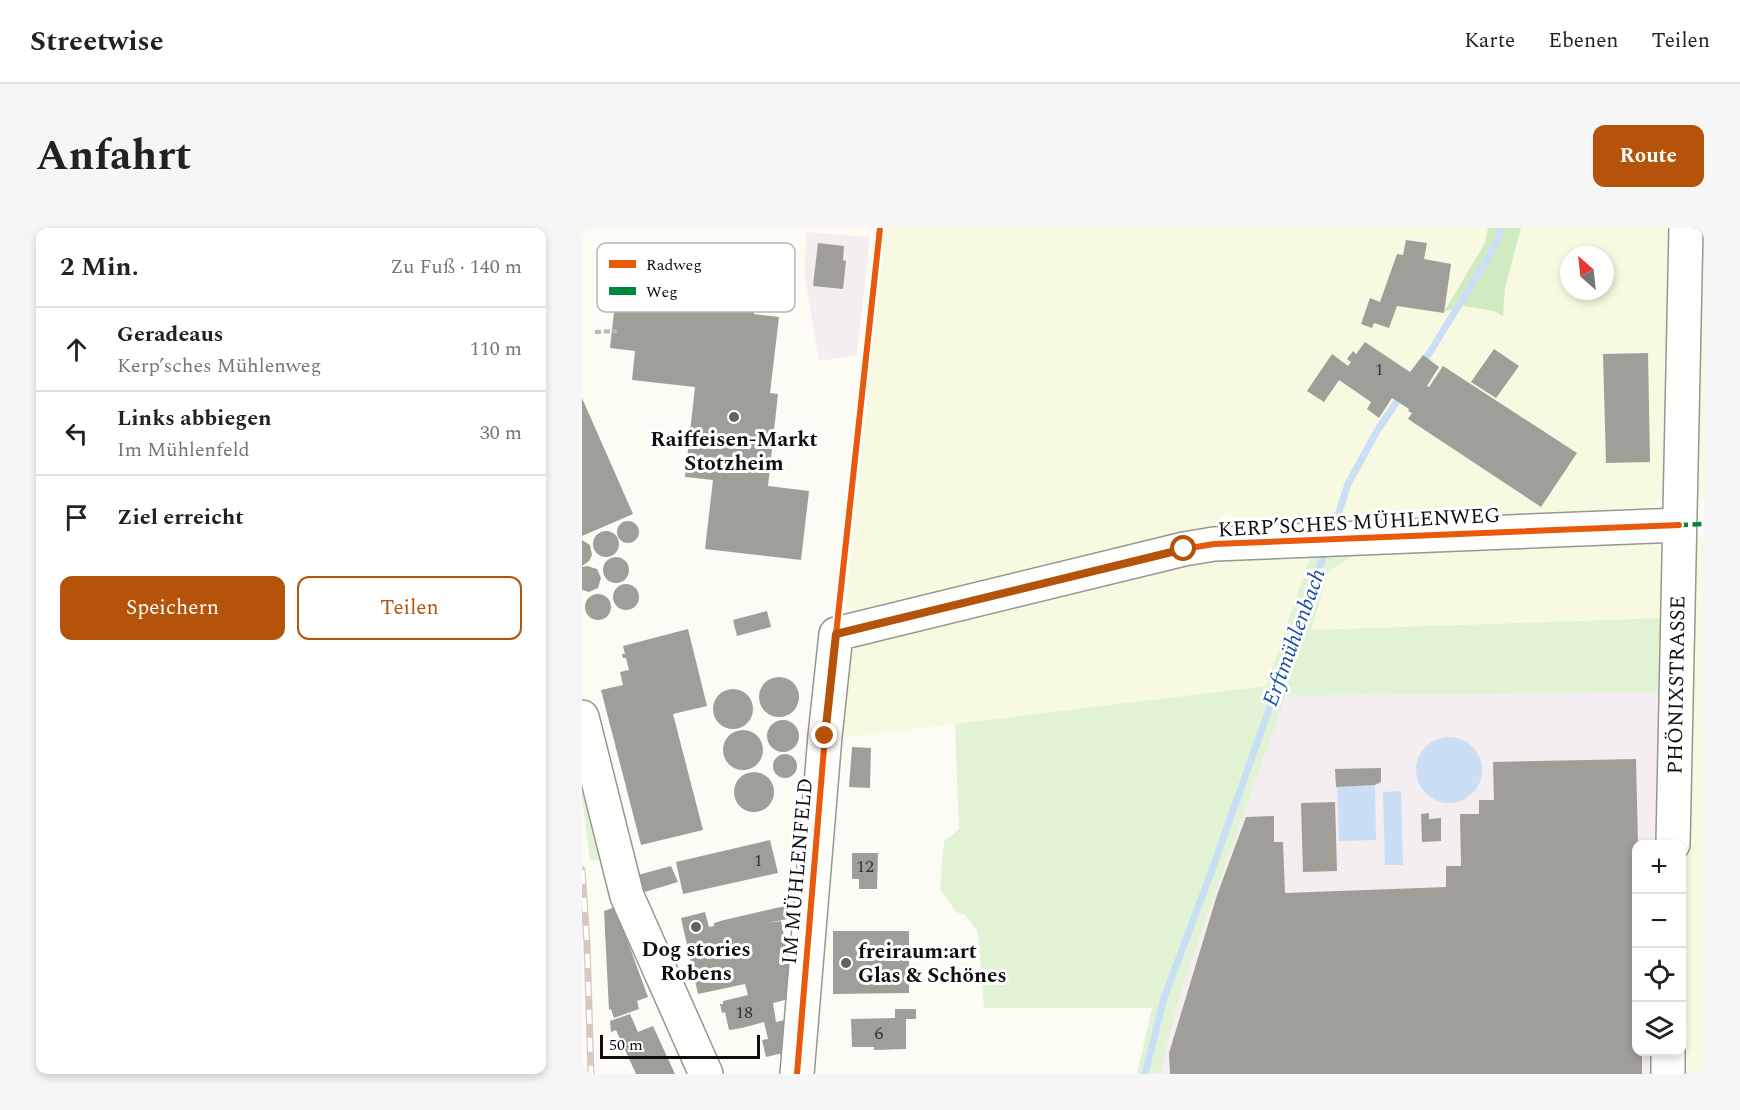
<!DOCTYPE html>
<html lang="de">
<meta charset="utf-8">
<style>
:root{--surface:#fff;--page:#f6f6f6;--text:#222;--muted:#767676;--line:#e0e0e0;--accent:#b45309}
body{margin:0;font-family:Spectral,serif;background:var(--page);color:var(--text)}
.controls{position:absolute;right:18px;bottom:18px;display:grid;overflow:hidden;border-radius:12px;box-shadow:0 3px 9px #0003}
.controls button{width:54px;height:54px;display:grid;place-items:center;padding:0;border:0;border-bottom:2px solid var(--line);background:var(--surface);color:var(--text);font:30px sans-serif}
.compass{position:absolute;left:978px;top:18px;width:54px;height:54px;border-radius:50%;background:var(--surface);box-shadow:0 3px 9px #0003;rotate:333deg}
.scale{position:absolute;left:18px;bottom:15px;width:160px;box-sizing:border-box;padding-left:6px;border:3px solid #0f0f0f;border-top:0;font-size:16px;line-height:21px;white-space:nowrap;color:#0f0f0f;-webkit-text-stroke:4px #fff;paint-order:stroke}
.stop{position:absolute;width:18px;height:18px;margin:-14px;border:4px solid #b45309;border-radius:50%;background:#fff}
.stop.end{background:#b45309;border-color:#fff;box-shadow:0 2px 6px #0008}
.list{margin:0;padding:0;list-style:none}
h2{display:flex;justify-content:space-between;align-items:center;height:78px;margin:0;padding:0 24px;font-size:26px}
h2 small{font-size:20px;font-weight:400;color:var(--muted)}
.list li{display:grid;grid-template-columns:39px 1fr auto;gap:18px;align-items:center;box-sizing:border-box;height:84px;padding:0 24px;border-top:2px solid var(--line)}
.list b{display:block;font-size:22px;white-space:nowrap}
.list p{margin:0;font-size:20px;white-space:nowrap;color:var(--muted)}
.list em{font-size:20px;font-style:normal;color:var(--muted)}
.actions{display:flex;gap:12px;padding:18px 24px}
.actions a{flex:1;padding:14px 0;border:2px solid var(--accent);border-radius:12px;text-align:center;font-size:21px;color:var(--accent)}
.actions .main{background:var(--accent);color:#fff}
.icon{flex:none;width:33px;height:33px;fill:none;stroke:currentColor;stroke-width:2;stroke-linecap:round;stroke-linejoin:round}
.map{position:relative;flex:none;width:1122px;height:846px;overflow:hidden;border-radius:12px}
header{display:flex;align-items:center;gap:36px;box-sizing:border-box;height:84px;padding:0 30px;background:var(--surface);border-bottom:2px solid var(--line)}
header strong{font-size:28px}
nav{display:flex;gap:33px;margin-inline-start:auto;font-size:21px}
.intro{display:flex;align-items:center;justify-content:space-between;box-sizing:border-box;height:144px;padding:0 36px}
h1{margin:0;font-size:42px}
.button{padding:15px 27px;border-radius:12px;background:var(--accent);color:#fff;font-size:21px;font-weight:700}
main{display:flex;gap:36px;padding:0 36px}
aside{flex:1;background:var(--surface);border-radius:12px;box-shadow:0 3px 9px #0003}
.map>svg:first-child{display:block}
</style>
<header>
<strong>Streetwise</strong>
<nav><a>Karte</a><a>Ebenen</a><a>Teilen</a></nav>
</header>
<div class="intro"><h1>Anfahrt</h1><a class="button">Route</a></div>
<main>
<aside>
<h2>2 Min.<small>Zu Fuß · 140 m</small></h2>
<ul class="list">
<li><svg class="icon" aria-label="ahead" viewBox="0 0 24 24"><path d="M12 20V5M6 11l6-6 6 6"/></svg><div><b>Geradeaus</b><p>Kerp’sches Mühlenweg</p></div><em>110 m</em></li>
<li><svg class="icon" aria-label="left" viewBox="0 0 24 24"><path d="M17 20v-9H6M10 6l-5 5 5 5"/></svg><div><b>Links abbiegen</b><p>Im Mühlenfeld</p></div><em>30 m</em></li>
<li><svg class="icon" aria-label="arrive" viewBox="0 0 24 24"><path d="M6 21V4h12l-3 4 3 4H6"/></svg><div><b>Ziel erreicht</b></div></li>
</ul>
<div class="actions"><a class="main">Speichern</a><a>Teilen</a></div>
</aside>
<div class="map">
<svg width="1122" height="846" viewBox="0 0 1122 846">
<rect width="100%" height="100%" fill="#fcfcf4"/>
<path fill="#f4eef0" d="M224 4 288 9 275 127 237 133 223 49Z
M1084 464 1081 616H1054V824H1077L1076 846H578L599 762 704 468Z"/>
<path fill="#f7f9e0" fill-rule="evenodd" d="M303 0H906L903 15 863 83 881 78 912 83 921 87 923 60 939 0H1092L1088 264 1060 289 677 306 644 284 630 301 276 388 264 375ZM987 27H1023V63H987Z
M1113 0H1122V270H1120L1105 266Z
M1075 307 1087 319 1086 390 728 402 747 343 780 322Z
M1122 307V846H1105V801L1100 773V616L1113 312Z
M731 320 684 458 250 511 268 428 276 417 606 326Z"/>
<path fill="#e1f3d4" d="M731 320 780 322 747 343 729 402 1086 390 1084 464 704 468 599 762 578 846H555L570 780H402L396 704 383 687 374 684 358 661 362 613 377 601 373 496 684 458Z
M0 523 26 630 8 633 0 570Z"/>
<path fill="#d0eac1" d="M906 0H939L923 60 921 88 912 83 881 78 862 84 903 15Z"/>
<path fill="#cadff6" d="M834 542a33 33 0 1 1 66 0a33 33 0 1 1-66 0Z
M793 557 794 612 757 613 755 559Z
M819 563 821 637H803L801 564Z"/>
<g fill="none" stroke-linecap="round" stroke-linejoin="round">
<path stroke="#cadff6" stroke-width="7" d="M840 137 903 35 916 12 919 0
M751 302 766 256 795 203 820 166
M563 846 582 770 627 650 744 321"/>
</g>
<path fill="#a09e99" d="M824 12 845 15 842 31 869 36 862 85 815 78 807 100 792 95 790 100 779 96 788 70 798 74 815 26 821 27Z
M236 15 262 18 261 32 264 33 261 61 231 58Z
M44 55 174 70 172 86 197 89 188 165 196 166 186 258 227 263 219 332 123 321 131 252 103 249 113 159 50 152 53 123 28 120 32 84H41Z
M783 114 828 144 841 127 857 139 845 158 847 159 861 138 995 225 959 279 826 191 830 185 826 183 827 181 810 170 797 190 785 181 789 174 757 152 742 174 725 163 750 126 766 138 769 134 765 131 771 123 774 126Z
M912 121 937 138 914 170 889 154Z
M1066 125 1068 234 1024 235 1021 126Z
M0 170 51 286 0 308Z
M35 304a11 11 0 1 1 22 0a11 11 0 1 1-22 0Z
M11 316a13 13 0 1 1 26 0a13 13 0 1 1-26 0Z
M0 312 8 317 10 327 7 333 0 338Z
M21 342a13 13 0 1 1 26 0a13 13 0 1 1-26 0Z
M5 338 15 341 19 350 16 360 7 364 0 362V339Z
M31 369a13 13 0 1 1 26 0a13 13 0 1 1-26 0Z
M3 379a13 13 0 1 1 26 0a13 13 0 1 1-26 0Z
M185 383 189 399 155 408 151 392Z
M106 401 125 478 91 486 121 602 59 617 19 462 41 457 38 444 47 442 44 430H41L40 426H43L41 418Z
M177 469a20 20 0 1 1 40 0a20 20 0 1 1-40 0Z
M131 481a20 20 0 1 1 40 0a20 20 0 1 1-40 0Z
M185 508a16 16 0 1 1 32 0a16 16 0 1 1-32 0Z
M141 522a20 20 0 1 1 40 0a20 20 0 1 1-40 0Z
M270 519 289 520 288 560 267 559Z
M191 538a12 12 0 1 1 24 0a12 12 0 1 1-24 0Z
M1054 531 1056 616 1054 824H1060V846H588L587 825 635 667 664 589 692 588V614H701L703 665 864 659V638H879L878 586H897V572H912L911 534Z
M799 540V554L793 557 754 559 753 541Z
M152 564a20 20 0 1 1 40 0a20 20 0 1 1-40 0Z
M753 574 755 643 721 644 719 575Z
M847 585V591L859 590V613L840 614 839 586Z
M188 612 196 645 101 666 94 634Z
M270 625H296L295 661H277V651H270Z
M89 638 96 654 59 665 52 648Z
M203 678 206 691 185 695 199 693 211 750V770L191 775 194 794 203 792 206 807 205 824 184 829 180 812 186 811 182 794 160 800 147 802 143 784 140 785 138 776H141V773L166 767 163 756 116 766 99 690 123 684 127 699 132 698V695L142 692Z
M33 679 66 769 55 773 57 781 32 790 29 781 27 782 22 683Z
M251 703H327V765L251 766Z
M313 781H334V791H324V821L292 822V819H270L269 791 313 790Z
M48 786 56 804 71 798 93 846H54L34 802 29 804 28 793Z"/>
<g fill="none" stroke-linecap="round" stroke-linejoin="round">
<defs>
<path id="minor" d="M0 489 45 668 124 846
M1091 616 1104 0
M215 846 243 508 254 406 602 321 632 316 1097 297
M1086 846V824"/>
</defs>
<use href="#minor" stroke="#969692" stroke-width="36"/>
<path stroke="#b9b9b8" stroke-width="4" stroke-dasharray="6 3" stroke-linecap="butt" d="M13 104 35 103"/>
<use href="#minor" stroke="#fffffd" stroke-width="33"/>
<defs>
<path id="rail" d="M0 642 5 715 9 846"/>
</defs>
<use href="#rail" stroke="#d8c8c4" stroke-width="7"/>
<use href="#rail" stroke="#fff" stroke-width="4.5" stroke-dasharray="14" stroke-linecap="butt"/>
<path stroke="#00873e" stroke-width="4.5" stroke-dasharray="9 4.5" stroke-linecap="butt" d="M1097 297 1122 296"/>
<defs>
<path id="cycleway" d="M254 406 602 321 632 316 1097 297
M215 846 243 508 298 0"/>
</defs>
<use href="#cycleway" stroke="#fff" stroke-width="10"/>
<use href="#cycleway" stroke="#e8590c" stroke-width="6"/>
</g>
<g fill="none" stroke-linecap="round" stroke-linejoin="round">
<path stroke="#b45309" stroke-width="8" d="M243 508 254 406 602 321"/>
</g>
<g fill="#62625f" stroke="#fff" stroke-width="2">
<circle cx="152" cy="189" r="6"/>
<circle cx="114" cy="699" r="6"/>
<circle cx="264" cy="735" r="6"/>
</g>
<g text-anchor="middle" stroke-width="6" stroke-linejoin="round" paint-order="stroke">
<g font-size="18" fill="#333332">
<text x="797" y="147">1</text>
<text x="176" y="638">1</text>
<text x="283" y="644">12</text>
<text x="162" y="790">18</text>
<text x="297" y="811">6</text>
</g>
<g font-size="21" font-weight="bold" fill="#0f0f0f" stroke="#fff">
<text x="152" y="218">Raiffeisen-Markt<tspan x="152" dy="24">Stotzheim</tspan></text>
<text x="114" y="728">Dog stories<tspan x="114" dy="24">Robens</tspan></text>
<text x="276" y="730" text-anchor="start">freiraum:art<tspan x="276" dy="24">Glas &amp; Schönes</tspan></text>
</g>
<g font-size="21" fill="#0f0f0f" stroke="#fff">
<text transform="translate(777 294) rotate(-3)" y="7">KERP’SCHES MÜHLENWEG</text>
<text transform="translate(1094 457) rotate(-89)" y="7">PHÖNIXSTRASSE</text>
<text transform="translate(215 643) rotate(-85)" y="7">IM MÜHLENFELD</text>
</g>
<g font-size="22" font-style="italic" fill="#154ea4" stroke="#fff">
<text transform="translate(711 409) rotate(-70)" y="8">Erftmühlenbach</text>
</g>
</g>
<rect x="15" y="15" width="198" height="69" rx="9" fill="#fff" stroke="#b7b7b7" stroke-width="1.5"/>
<rect x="27" y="32" width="27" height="8" fill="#e8590c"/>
<rect x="27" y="59" width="27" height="8" fill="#00873e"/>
<g font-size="16" fill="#0f0f0f">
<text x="64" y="42">Radweg</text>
<text x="64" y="69">Weg</text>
</g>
</svg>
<div class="controls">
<button>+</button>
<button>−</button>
<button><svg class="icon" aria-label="locate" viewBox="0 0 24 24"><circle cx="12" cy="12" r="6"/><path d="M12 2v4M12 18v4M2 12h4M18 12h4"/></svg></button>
<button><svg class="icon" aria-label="layers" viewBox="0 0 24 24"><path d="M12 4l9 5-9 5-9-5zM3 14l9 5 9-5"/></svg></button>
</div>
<svg class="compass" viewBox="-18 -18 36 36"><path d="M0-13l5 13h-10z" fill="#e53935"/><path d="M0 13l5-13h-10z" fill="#767676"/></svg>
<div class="scale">50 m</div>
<div class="stop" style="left:602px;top:321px"></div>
<div class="stop end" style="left:243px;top:508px"></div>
</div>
</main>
